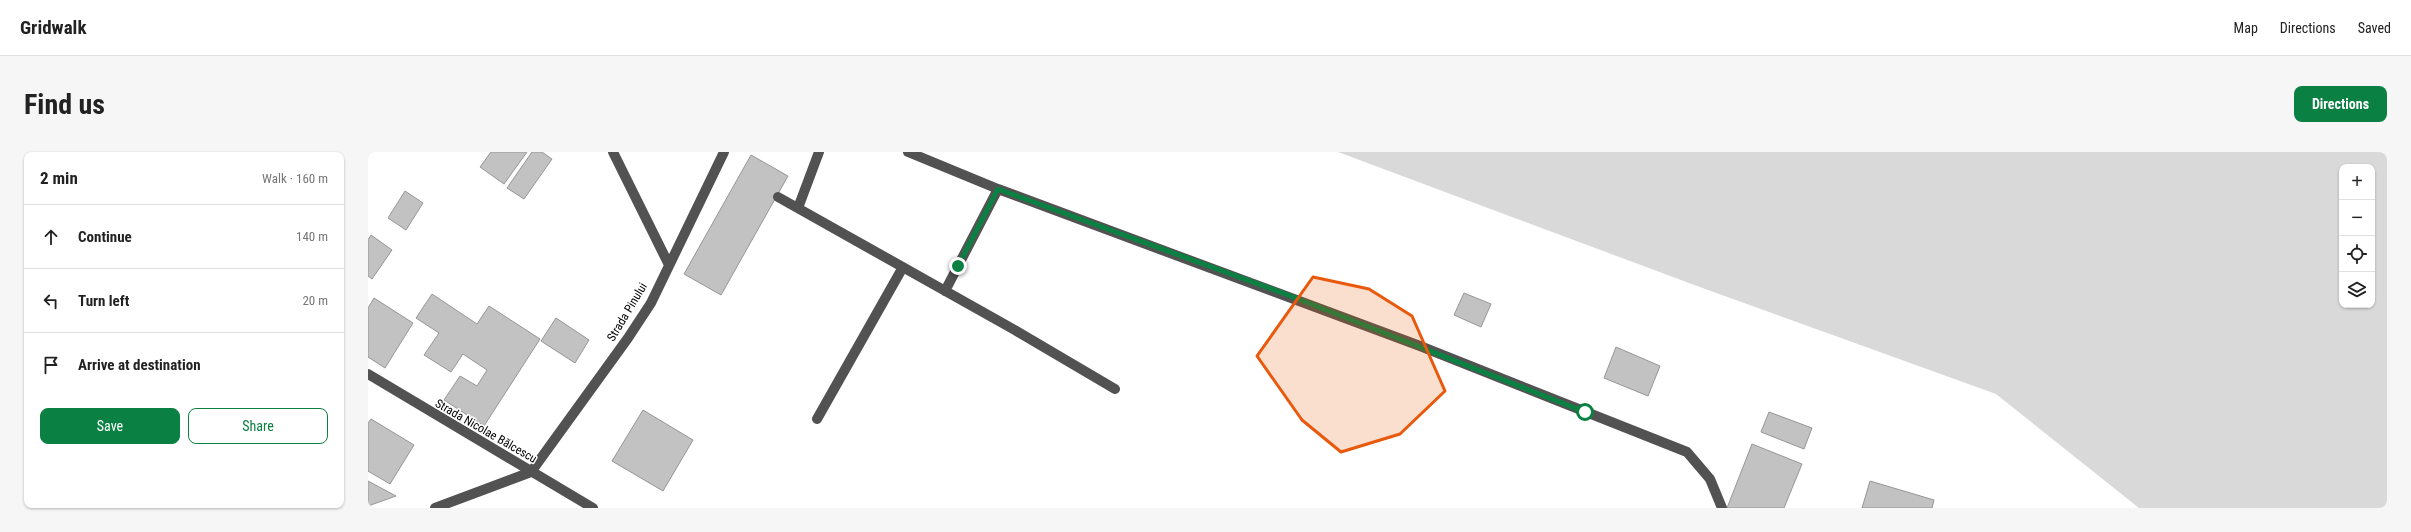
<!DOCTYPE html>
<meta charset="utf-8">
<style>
:root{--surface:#fff;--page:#f6f6f6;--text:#222;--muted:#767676;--line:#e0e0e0;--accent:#0b8043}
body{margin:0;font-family:"Roboto Condensed",sans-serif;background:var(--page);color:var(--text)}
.controls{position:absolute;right:12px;top:12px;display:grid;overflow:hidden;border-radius:8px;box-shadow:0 1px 3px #0004}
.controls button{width:36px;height:36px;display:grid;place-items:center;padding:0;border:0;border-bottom:1px solid var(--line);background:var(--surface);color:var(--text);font:20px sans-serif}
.stop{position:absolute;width:12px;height:12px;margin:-9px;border:3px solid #0b8043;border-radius:50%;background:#fff}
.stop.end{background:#0b8043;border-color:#fff;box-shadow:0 1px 4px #0008}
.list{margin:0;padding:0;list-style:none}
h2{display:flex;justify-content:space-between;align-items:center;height:52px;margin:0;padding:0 16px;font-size:17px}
h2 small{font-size:13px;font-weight:400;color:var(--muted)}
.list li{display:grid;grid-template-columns:26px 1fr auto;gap:12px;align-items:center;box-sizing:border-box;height:64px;padding:0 16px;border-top:1px solid var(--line)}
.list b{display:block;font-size:15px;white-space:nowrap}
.list em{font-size:13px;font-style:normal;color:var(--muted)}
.actions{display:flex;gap:8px;padding:12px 16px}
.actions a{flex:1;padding:9px 0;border:1px solid var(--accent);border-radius:8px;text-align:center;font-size:14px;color:var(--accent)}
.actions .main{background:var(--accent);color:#fff}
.icon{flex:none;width:22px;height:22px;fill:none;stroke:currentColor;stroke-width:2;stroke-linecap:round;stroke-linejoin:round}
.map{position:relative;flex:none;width:2019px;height:356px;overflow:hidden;border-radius:8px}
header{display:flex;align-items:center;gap:24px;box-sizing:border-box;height:56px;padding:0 20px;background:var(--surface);border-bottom:1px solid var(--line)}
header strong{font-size:19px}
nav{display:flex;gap:22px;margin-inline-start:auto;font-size:14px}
.intro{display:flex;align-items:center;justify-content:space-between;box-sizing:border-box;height:96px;padding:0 24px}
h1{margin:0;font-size:28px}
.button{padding:10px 18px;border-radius:8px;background:var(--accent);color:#fff;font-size:14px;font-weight:700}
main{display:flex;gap:24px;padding:0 24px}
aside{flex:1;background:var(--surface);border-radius:8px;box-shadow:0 1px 3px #0004}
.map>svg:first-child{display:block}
</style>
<header>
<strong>Gridwalk</strong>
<nav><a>Map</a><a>Directions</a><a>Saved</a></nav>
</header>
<div class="intro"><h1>Find us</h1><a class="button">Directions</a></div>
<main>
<aside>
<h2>2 min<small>Walk · 160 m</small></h2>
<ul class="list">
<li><svg class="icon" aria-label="ahead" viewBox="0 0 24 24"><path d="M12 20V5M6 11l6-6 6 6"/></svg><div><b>Continue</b></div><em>140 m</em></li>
<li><svg class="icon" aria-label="left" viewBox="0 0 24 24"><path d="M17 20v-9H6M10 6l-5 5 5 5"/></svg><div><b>Turn left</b></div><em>20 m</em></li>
<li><svg class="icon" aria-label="arrive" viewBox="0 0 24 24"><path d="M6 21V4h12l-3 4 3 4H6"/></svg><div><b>Arrive at destination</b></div></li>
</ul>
<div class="actions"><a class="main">Save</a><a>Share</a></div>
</aside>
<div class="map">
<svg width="2019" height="356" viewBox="0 0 2019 356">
<rect width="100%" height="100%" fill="#fff"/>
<path fill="#d9d9d9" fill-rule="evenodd" d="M970 0H2019V356H1771L1628 242 1329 134ZM1974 15H2004V153H1974Z"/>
<path fill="#c2c2c2" stroke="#969696" d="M123 0H159L136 32 112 15Z
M164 0H174L184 7 156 47 139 36Z
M383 3 420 24 353 143 316 122Z
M37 39 55 51 38 78 20 66Z
M3 83 24 98 4 127 0 124V88Z
M1096 141 1123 152 1113 175 1086 163Z
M64 142 109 172 121 154 172 187 116 274 76 248 92 224 109 234 119 218 95 202 83 220 56 203 71 181 48 166Z
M6 146 45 171 17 216 0 205V156Z
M188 166 221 188 207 211 173 189Z
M1248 195 1292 214 1280 244 1236 226Z
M275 258 325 288 295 339 244 309Z
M1401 260 1444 276 1436 297 1393 280Z
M3 267 46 293 22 332 0 319V271Z
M1384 292 1434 312 1416 356H1359Z
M0 329 28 344 0 354Z
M1502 329 1566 348 1564 356H1494Z"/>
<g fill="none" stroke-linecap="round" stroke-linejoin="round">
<path stroke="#525252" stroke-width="10" d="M245 0 300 111
M540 0 630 37 1052 194 1319 300 1342 327 1354 356
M410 45 645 177 747 237
M430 56 451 0
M577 139 630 37
M0 222 225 356
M449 267 535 115
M67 356 163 320 260 186 283 151 356 0"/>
</g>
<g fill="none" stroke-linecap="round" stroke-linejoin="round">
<path stroke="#0b8043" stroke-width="5" d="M590 114 630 37 920 143 1217 260"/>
</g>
<path fill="#e8590c" fill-opacity="0.2" stroke="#e8590c" stroke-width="3" stroke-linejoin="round" d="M945 125 1001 137 1044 164 1077 239 1032 282 973 300 934 268 889 204Z"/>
<g text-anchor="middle" stroke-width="3" stroke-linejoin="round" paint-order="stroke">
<g font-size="12" fill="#000" stroke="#fff">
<text transform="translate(259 160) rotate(-59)" y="4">Strada Pinului</text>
<text transform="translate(118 279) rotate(30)" y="4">Strada Nicolae Bălcescu</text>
</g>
</g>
</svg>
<div class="controls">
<button>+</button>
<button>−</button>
<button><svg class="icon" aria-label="locate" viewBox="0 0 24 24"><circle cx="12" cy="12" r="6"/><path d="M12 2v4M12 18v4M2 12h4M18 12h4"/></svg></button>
<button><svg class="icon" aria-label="layers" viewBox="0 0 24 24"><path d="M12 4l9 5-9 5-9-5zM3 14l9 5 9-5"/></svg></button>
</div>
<div class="stop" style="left:1217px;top:260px"></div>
<div class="stop end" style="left:590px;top:114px"></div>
</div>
</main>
